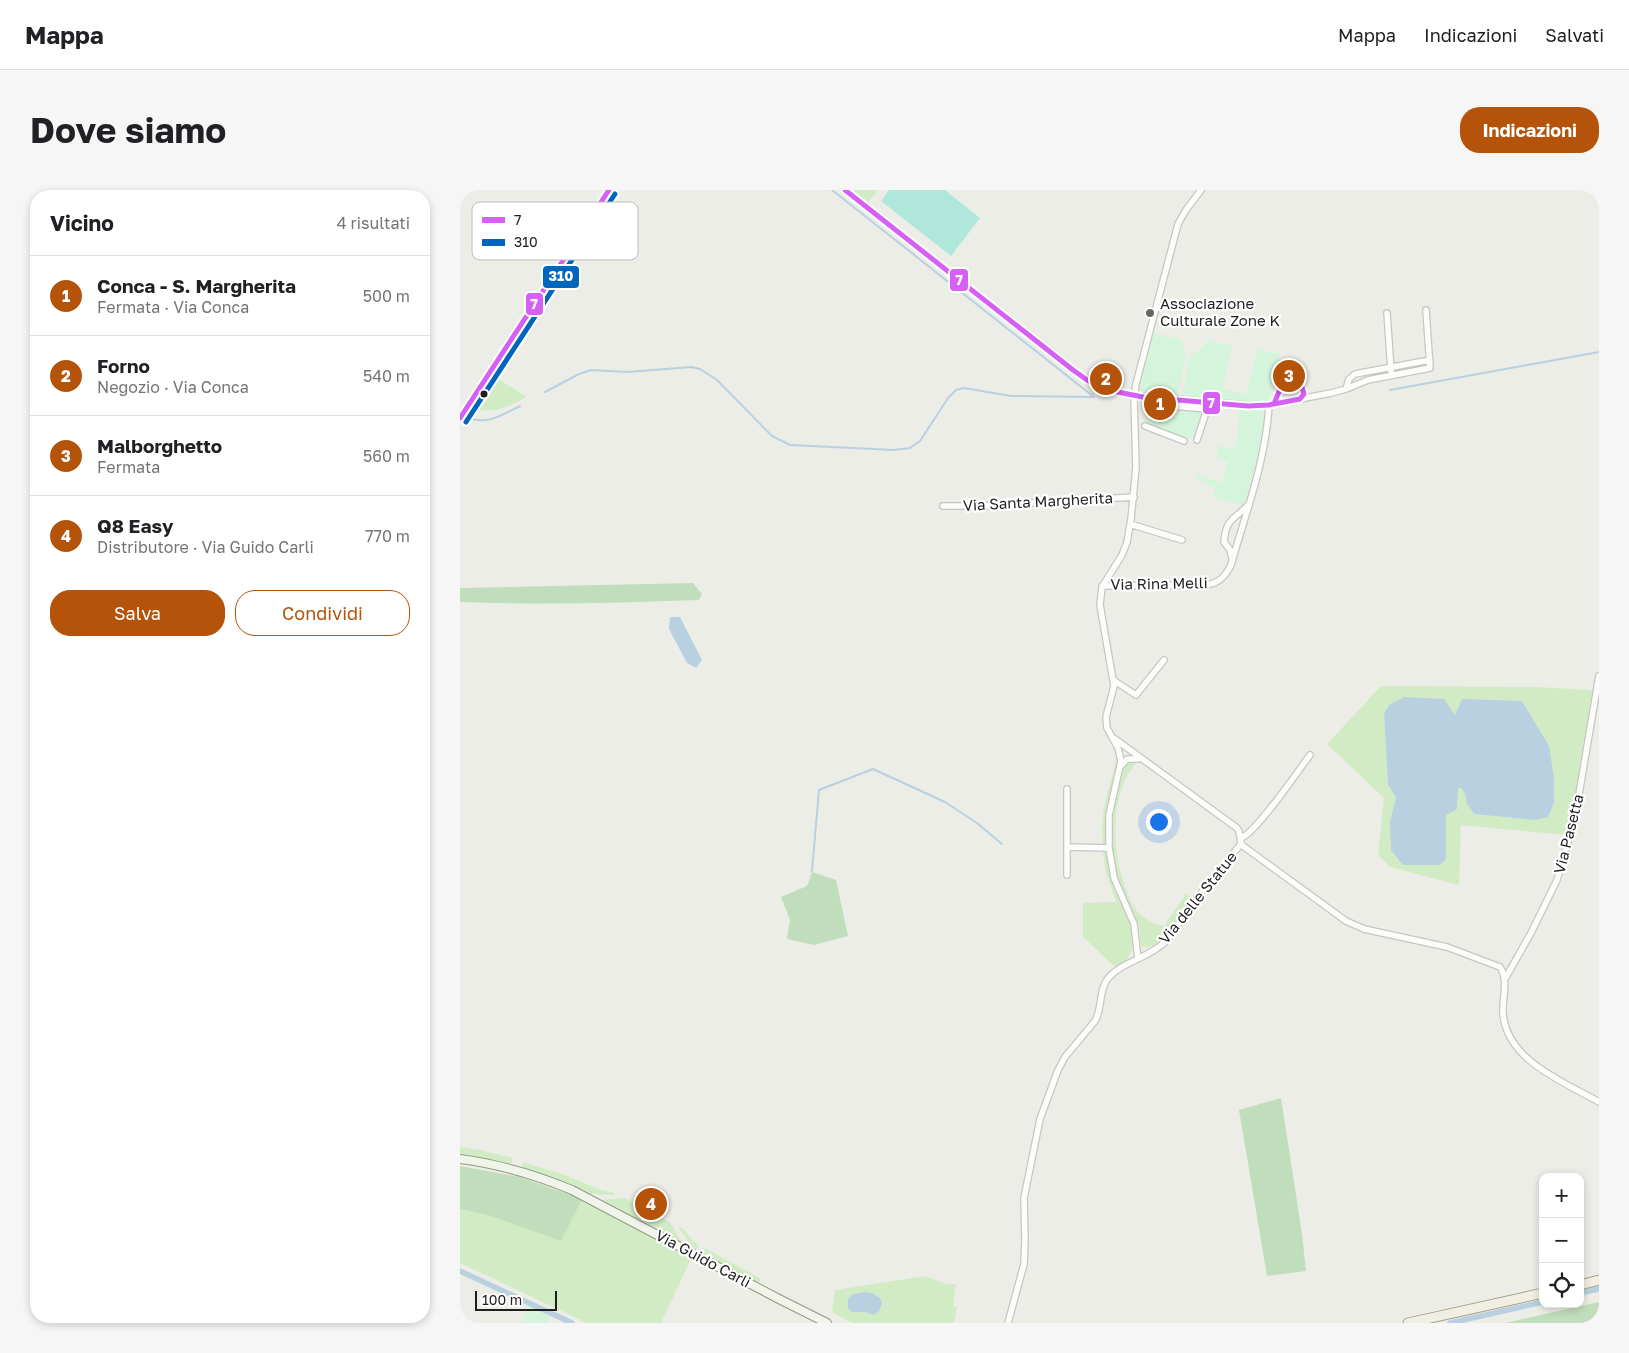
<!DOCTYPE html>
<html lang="it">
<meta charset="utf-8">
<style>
:root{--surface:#fff;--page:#f6f6f6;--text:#202124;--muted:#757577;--line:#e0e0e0;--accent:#b45309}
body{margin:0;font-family:"Golos Text",sans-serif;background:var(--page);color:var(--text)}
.controls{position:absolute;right:15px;bottom:15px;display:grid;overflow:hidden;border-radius:10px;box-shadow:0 2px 8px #0003}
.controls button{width:45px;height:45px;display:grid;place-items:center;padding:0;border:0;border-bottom:1px solid var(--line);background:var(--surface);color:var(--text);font:25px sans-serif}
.scale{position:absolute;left:15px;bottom:12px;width:82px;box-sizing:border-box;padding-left:5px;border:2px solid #1f1f1f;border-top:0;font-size:14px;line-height:18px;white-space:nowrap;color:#1f1f1f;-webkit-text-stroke:4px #fff;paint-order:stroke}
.you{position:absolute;left:698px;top:631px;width:18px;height:18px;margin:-12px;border:4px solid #fff;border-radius:50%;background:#1a73e8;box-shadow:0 0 0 8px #1a73e833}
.badge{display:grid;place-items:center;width:32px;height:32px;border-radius:50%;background:var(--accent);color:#fff;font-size:16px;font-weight:700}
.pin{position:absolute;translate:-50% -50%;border:2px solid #fff;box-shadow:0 1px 5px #0006}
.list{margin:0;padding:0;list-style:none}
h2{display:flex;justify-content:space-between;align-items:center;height:65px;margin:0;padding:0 20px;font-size:21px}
h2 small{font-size:16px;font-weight:400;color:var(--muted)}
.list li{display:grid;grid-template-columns:32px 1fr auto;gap:15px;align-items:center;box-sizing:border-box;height:80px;padding:0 20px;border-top:1px solid var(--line)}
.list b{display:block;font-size:19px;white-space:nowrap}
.list p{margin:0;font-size:16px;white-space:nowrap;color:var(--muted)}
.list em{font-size:16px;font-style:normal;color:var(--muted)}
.actions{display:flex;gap:10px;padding:15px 20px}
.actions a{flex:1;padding:11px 0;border:1px solid var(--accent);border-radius:20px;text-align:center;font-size:18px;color:var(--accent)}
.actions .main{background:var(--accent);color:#fff}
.icon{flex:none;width:28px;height:28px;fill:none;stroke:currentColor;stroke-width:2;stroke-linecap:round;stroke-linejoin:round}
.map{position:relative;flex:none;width:1139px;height:1133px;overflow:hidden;border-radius:20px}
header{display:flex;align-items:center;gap:30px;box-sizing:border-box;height:70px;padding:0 25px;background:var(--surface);border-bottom:1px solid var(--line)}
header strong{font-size:24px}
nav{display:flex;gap:28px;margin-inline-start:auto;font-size:18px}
.intro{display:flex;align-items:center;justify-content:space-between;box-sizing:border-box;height:120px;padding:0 30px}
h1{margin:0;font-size:35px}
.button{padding:12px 22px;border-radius:20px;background:var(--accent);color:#fff;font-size:18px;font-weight:700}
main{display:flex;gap:30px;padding:0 30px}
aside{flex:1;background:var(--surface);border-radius:20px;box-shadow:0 2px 8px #0003}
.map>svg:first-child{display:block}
</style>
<header>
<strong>Mappa</strong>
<nav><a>Mappa</a><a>Indicazioni</a><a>Salvati</a></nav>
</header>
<div class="intro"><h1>Dove siamo</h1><a class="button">Indicazioni</a></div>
<main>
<aside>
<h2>Vicino<small>4 risultati</small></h2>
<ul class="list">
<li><span class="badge">1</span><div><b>Conca - S. Margherita</b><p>Fermata · Via Conca</p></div><em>500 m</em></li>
<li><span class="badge">2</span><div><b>Forno</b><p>Negozio · Via Conca</p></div><em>540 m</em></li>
<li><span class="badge">3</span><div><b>Malborghetto</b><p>Fermata</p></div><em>560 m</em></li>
<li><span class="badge">4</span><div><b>Q8 Easy</b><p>Distributore · Via Guido Carli</p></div><em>770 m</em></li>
</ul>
<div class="actions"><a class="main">Salva</a><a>Condividi</a></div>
</aside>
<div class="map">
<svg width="1139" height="1133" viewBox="0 0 1139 1133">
<rect width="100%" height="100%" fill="#edede7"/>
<path fill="#d1ecc4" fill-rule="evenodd" d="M393 0H418L408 12Z
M37 188 67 207C49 216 37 224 16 219Z
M921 496 1076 497 1129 500 1134 502 1112 628 1106 645 1001 635 999 695 930 677 918 665 924 608 867 554ZM924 524 995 526 1007 614 1005 604 1001 598H997L986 625V669L930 632 936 607 928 595Z
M656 567 657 576 646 631V656H643C642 642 642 627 645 613 648 597 655 583 656 567Z
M669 571H678C673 577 668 583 665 590 650 626 653 669 668 704 670 710 673 716 677 721 683 729 694 734 704 736L726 704 732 708C721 723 703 764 681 756L679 736 659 693 652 658V630L654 612 664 577Z
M643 662H646C648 675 651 688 655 700 666 728 688 753 659 778L658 775 656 778 623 747V713L656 712 646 683Z
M0 957 20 960 53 968 51 974 0 964Z
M63 972 105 985 140 1000 153 1002 156 1005 131 1004 95 988 63 978Z
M165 1008 210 1032 223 1054 139 1010Z
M122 1009 232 1067 201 1133H127L0 1073V1019L31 1026Z
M219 1038H222L234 1052 239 1055 236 1061 230 1054Z
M245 1058 301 1089 298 1094 242 1064Z
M465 1086 487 1094H496L493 1116 497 1117 494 1133H392L372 1122 375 1100Z"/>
<path fill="#c0debb" d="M233 393 242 404 239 410C159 413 80 415 0 412V398Z
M352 682 376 690 388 746 354 755 327 749 330 730 321 707 347 696Z
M821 908 842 1044 846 1081 807 1086 779 920Z
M0 976 60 987 122 1009 101 1051 31 1026 0 1019Z
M1139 1112V1133H1045Z"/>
<path fill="#d4f5db" d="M694 143 721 149 726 165 718 205 678 201Z
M747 150 772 156 763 199 786 204 798 159 820 164 808 212 772 211 722 205 730 167 745 155Z
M692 214 747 219 737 250 726 246 724 251 685 236Z
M779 218H799C806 224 804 233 805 241L784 316 752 307 756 298 737 289 736 284 762 293 768 272 756 268 759 255 775 259 779 237Z
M69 1116 90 1125 87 1133H61Z"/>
<path fill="#b0e7db" d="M429 0H485L520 28 491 66 421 11Z"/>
<path fill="#b9d0e1" d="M210 427H220L242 470 236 478 227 473 209 439Z
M944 507 984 509 995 525 1002 509 1062 511 1089 556 1094 588V613L1088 627 1075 630 1014 624 1007 614 1005 604 1001 598H998L997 619 986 625V669L980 675H943L931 660 930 632 936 607 928 595 924 524 929 515Z
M404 1102 412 1103 420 1108 422 1114 419 1121 414 1125C411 1124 408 1123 405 1122 394 1121 386 1127 388 1109L393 1104Z"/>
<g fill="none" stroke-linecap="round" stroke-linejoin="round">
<path stroke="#b9d0e1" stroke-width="2" d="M372 0 634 207
M930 200 1139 162
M85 202 119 184 131 180 167 182 232 177 240 179 257 190 312 246 330 255 434 260 450 258 460 251 488 208 496 200 504 198 551 206 634 207
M2 226C27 236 38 227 60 216
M352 681 359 600 413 579 485 612 517 633 542 654"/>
<path stroke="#b9d0e1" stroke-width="5.5" d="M0 1081 112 1133
M1120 1103 1139 1099
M990 1133 1083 1112"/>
<defs>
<path id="street" d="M385 0 620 185 647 200 671 205 798 216 809 215 871 203 886 199 908 190 970 178 966 120
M927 123 931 181
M886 199 889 189 895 184 970 170
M814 214C819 200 825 184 842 197L844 204 840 209
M699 215 747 219
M0 228 149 0
M685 236 724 251
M737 250 748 216
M483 316H518L674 307
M670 334 722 350
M772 368 770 360 764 352C766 328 774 330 787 316
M642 396 745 395C758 394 765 387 771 375 786 322 806 270 809 215
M653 490 676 505 704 470
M655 549 777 638C782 644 778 651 783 656L886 731 904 739 987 757 1040 777C1049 790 1042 809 1043 823 1046 870 1104 892 1139 912
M661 576 667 569H678
M781 648C796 643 838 581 850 565
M607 657 649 658
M607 685V599
M678 769 674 734 654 688 649 658V625L661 571 658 558 647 538 646 527 654 496 640 415 642 397 662 365 667 352 671 329 676 277 674 209 676 194 718 34 726 20 741 0
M1045 789 1071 743 1097 690 1115 628 1139 486
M0 1132 3 1133
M548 1133 564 1074 565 1050 564 1008 580 929 598 880 605 867 635 831C642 819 639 803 646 791 659 772 690 768 706 751 714 743 719 732 726 723 743 699 762 677 781 654"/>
<path id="secondary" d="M0 969C39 974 76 985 112 1000L319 1109 367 1133"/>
<path id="primary" d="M1120 1095 1139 1090
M948 1133 1083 1103"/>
</defs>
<use href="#street" stroke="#c6c6c3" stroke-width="8"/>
<use href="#secondary" stroke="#91987e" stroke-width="10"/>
<use href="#primary" stroke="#a3a183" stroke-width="11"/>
<use href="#street" stroke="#fcfcfb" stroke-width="5.5"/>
<use href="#secondary" stroke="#f1f4ea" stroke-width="8"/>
<use href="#primary" stroke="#f1efe4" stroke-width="9"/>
<defs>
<path id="bus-1" d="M385 0 613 180 627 190 647 200 683 207 788 216 809 215 840 209 844 204 842 197 836 193 824 194 820 199 814 214
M0 228 149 0"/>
<path id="bus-2" d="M6 232 155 4"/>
</defs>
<use href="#bus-1" stroke="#fff" stroke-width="9"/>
<use href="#bus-2" stroke="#fff" stroke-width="9"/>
<use href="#bus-1" stroke="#d65ff4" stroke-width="5"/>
<use href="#bus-2" stroke="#0065bd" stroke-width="5"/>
</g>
<circle fill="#676765" stroke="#fff" stroke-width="2" cx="690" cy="123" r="5"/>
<circle fill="#1f1f1f" stroke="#fff" stroke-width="2" cx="24" cy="204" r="4.5"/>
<g text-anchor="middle" stroke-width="4.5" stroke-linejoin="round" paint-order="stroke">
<g font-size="15" fill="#1f1f1f" stroke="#fff" text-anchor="start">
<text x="700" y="119">Associazione<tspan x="700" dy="17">Culturale Zone K</tspan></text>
</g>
<g font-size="15" fill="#1f1f1f" stroke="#fff">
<text transform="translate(578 312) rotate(-3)" y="5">Via Santa Margherita</text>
<text transform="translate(699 394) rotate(-1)" y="5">Via Rina Melli</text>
<text transform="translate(1109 644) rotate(-76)" y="5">Via Pasetta</text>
<text transform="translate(738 708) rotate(-51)" y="5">Via delle Statue</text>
<text transform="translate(243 1069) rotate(28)" y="5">Via Guido Carli</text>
</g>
</g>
<rect x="12" y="12" width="166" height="58" rx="8" fill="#fff" stroke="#bcbcbc" stroke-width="1"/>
<rect x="22" y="27" width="23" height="6" fill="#d65ff4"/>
<rect x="22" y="49" width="23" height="7" fill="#0065bd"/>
<g font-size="14" fill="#1f1f1f">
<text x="54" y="35">7</text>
<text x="54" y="57">310</text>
</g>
<g stroke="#fff" stroke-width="2">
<rect x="82" y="75" width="38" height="24" rx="5" fill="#0065bd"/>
<rect x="489" y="78" width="20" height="24" rx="5" fill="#d65ff4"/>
<rect x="65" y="102" width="19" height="24" rx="5" fill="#d65ff4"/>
<rect x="742" y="201" width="19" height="24" rx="5" fill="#d65ff4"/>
</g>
<g font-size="14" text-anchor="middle" font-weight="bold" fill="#fff">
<text x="101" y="91">310</text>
<text x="499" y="95">7</text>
<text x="74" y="119">7</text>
<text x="751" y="218">7</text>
</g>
</svg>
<div class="controls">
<button>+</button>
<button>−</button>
<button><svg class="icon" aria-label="locate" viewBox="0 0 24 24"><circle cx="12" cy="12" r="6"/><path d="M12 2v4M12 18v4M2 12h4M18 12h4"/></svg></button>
</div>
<div class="scale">100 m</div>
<div class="you"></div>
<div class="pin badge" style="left:700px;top:214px">1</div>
<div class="pin badge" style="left:646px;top:189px">2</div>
<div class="pin badge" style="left:829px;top:186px">3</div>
<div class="pin badge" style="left:191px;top:1014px">4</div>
</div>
</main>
